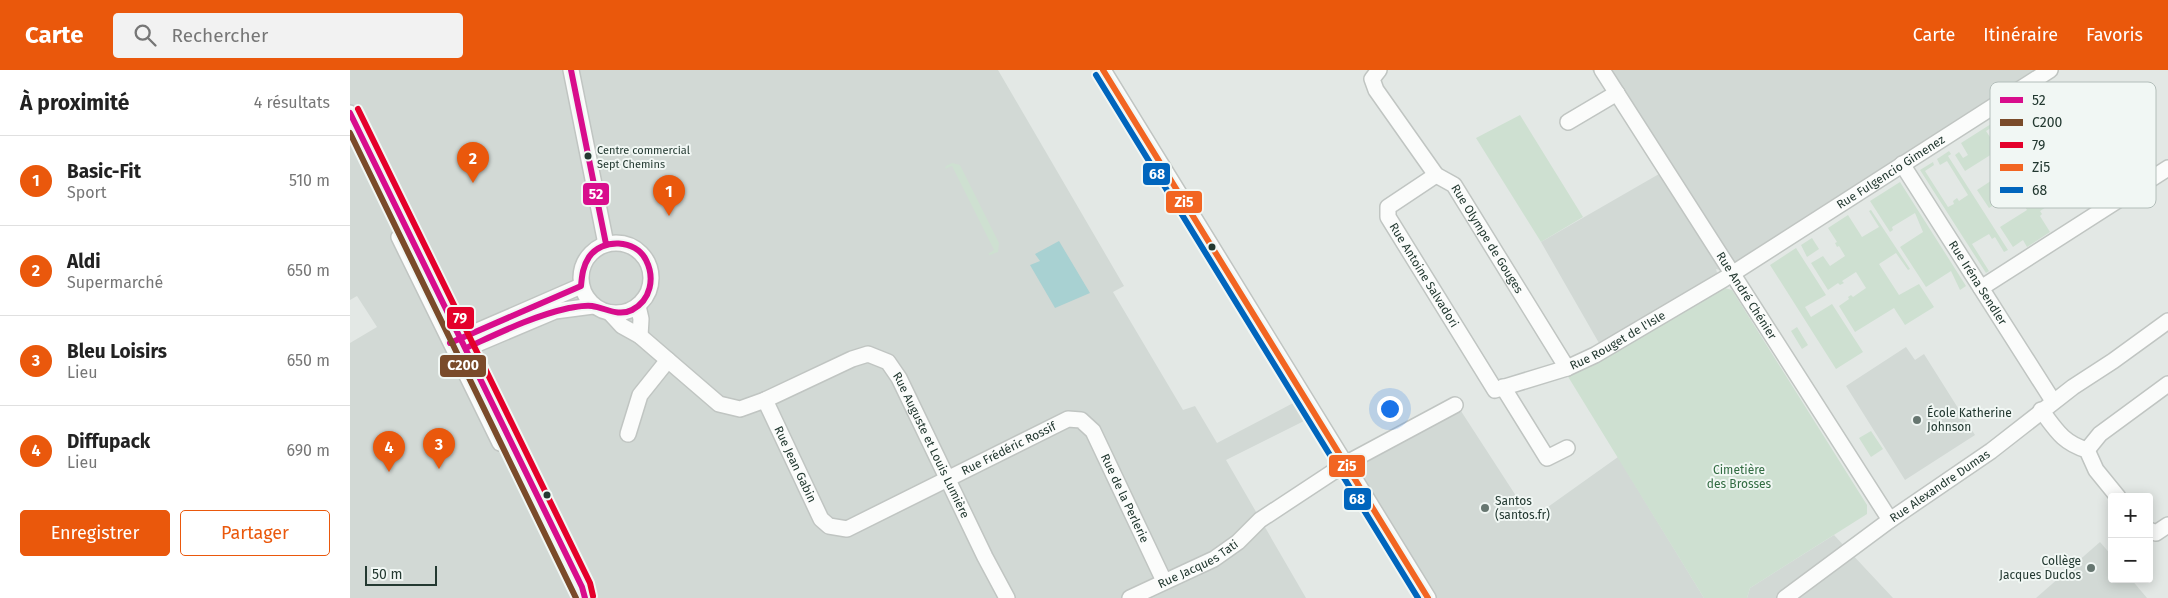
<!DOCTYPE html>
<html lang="fr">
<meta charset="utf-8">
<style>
:root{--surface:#fff;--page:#f2f2f2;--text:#222;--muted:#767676;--line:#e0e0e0;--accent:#ea580c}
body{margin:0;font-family:"Fira Sans",sans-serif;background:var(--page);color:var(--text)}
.controls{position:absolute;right:15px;bottom:15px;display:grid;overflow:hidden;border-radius:5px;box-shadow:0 2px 12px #0003}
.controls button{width:45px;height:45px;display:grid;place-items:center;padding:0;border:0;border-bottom:1px solid var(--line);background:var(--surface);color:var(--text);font:25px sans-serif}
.scale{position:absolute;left:15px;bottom:12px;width:72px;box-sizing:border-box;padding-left:5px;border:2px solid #233931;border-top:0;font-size:14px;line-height:18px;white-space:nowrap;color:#233931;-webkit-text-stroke:4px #f1f7f4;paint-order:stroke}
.you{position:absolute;left:1039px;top:338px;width:18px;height:18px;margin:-12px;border:4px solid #fff;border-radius:50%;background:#1a73e8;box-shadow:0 0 0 8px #1a73e833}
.badge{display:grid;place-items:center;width:32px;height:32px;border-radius:50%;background:var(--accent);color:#fff;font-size:16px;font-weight:700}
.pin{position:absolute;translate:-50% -41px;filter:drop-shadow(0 1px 2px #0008)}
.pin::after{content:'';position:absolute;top:26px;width:18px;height:15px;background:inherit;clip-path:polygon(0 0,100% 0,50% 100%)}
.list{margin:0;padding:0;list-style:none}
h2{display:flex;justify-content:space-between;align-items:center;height:65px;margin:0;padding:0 20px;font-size:21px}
h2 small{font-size:16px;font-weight:400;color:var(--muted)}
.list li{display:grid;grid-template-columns:32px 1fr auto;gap:15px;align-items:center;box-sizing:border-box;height:90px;padding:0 20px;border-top:1px solid var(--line)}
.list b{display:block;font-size:19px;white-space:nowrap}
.list p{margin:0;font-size:16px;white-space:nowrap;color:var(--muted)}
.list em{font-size:16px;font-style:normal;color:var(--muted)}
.actions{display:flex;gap:10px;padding:15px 20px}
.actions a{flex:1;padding:11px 0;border:1px solid var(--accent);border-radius:5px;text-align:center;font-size:18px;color:var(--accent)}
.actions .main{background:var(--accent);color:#fff}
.icon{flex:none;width:28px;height:28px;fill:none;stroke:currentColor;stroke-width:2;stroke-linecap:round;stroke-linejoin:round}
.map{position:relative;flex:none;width:1818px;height:528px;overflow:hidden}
header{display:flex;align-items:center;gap:30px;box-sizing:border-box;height:70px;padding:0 25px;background:var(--accent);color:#fff}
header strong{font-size:24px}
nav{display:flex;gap:28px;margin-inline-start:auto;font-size:18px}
.search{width:350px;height:45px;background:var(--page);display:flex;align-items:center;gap:12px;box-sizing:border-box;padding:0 18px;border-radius:5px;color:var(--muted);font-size:19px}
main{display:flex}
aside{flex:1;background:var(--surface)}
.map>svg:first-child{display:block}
</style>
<header>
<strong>Carte</strong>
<div class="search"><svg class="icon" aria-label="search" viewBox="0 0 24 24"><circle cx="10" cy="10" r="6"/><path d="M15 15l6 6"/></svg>Rechercher</div>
<nav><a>Carte</a><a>Itinéraire</a><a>Favoris</a></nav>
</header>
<main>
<aside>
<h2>À proximité<small>4 résultats</small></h2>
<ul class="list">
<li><span class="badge">1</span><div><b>Basic-Fit</b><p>Sport</p></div><em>510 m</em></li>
<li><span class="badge">2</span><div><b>Aldi</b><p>Supermarché</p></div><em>650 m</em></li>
<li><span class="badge">3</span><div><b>Bleu Loisirs</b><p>Lieu</p></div><em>650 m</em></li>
<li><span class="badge">4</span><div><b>Diffupack</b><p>Lieu</p></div><em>690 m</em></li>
</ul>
<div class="actions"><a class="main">Enregistrer</a><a>Partager</a></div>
</aside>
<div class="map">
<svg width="1818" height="528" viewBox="0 0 1818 528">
<rect width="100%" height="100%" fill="#e3e8e5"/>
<path fill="#d2d9d5" d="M0 0H648L774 216 763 222 833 340 845 336 867 373 947 331 958 349 876 390 956 528H0V273L27 257 7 226 0 230Z
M1242 0H1705L1382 203 1366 199 1371 217 1257 287 1191 172 1309 104Z
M1556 277 1565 290 1574 284 1625 365 1555 410 1496 316Z
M1109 338 1181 449 1268 387 1354 528H1086L1007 396Z
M1484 465 1543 528H1397L1400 518Z
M1750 472 1762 486V509H1781L1797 528H1686Z"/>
<path fill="#cee0d1" d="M1671 35 1672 38 1636 61 1646 76 1657 70 1659 73 1678 61 1718 123 1690 141 1692 144 1690 146 1700 162 1677 177 1673 170 1663 177 1650 157 1677 140 1665 121 1639 138 1627 120 1653 103 1642 84 1615 101 1605 85 1609 82 1613 88 1618 85 1611 73Z
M1170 45 1233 147 1191 172 1126 68Z
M1599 81 1601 84 1598 86 1658 180 1654 182 1645 167 1642 169 1639 164 1622 174 1639 201 1636 203 1570 100 1583 92 1584 95 1575 101 1598 137 1604 134 1603 131 1607 128 1609 131 1618 125 1597 91 1590 95 1587 89Z
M602 93 610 95 649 173 648 182 640 185 638 184 644 180 602 96 595 99 596 96Z
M1550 112 1616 216 1610 220 1601 201 1576 217 1550 177 1573 162 1565 143 1542 157 1543 160 1540 162 1520 131Z
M1521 140 1560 199 1558 200 1546 183 1529 194 1549 225 1569 214 1584 237 1555 255 1544 238 1505 262 1489 236 1499 229 1498 227 1501 225 1503 227 1516 218 1506 202 1492 211 1494 213 1490 215 1488 213 1478 220 1461 193 1473 186 1480 196 1495 186 1489 176 1487 177 1485 173 1487 172 1478 158 1498 145 1512 167 1529 157 1519 141Z
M1462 168 1469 179 1457 187 1451 175Z
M1446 178 1476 225 1455 237 1461 247 1482 234 1513 282 1486 299 1420 195Z
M1371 217 1382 220 1517 435V444L1400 518 1397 528H1354L1217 305 1257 287Z
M1447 257 1458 275 1452 279 1441 261Z
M1521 361 1533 379 1521 387 1509 368Z"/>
<path fill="#a8d1d2" d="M709 171 740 223 705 238 680 195 690 191 685 184Z"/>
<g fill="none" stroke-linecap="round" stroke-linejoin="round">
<defs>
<g id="minor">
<path d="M221 0 256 174"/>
<path d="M753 0 1078 528"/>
<path id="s1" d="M1029 0 1022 9 1026 20 1086 105 1104 115 1217 298"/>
<path id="s2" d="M1252 0 1540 450"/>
<path d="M0 43 232 517 235 528"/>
<path d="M1218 52 1267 23"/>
<path id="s3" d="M1552 94 1703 331"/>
<path id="s4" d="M1086 105 1038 137V147L1145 320 1217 298 1245 285 1374 209 1700 0"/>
<path d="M49 167 150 373"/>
<circle cx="266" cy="208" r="35"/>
<path d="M1631 218 1818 98"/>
<path d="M288 236 291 249 290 266"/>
<path id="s5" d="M260 243 272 256 290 266 369 334 390 339 415 330 502 289 518 284 538 292 549 308 635 487 657 528"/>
<path d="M102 272 231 216"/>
<path d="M108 282 205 241 243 236"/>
<path d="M1153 317 1197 388 1217 378"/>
<path id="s6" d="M415 330 471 449 479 456 497 459 718 349 731 350 743 361 814 511"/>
<path d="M1691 340C1706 360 1713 373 1737 380L1746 400 1768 427"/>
<path d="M278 364 290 325 318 290"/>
<path d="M1737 380 1750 364 1818 314"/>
<path d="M1799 460 1806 463 1818 455"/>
<path id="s7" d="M780 528 864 489 888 472 910 450 995 394 1105 335"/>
<path id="s8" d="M1435 528 1540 450 1641 381 1723 317 1763 291 1818 251"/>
</g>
</defs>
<use href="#minor" stroke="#c0c5c2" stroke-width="18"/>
<use href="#minor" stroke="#fbfcfb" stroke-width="15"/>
<defs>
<path id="bus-1" d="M221 0 256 174
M0 43 232 517 235 528
M100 273 231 216C232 205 233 196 239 187 252 168 286 169 296 190 305 208 301 230 282 240 268 247 256 238 242 236 234 235 226 237 219 238 183 246 149 263 116 278"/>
<path id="bus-2" d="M0 63 226 528"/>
<path id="bus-3" d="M8 39 240 513 243 526"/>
<path id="bus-4" d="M753 0 1078 528"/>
<path id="bus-5" d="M746 5 1068 528"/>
</defs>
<use href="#bus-1" stroke="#f1f7f4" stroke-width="10"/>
<use href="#bus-2" stroke="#f1f7f4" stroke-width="10"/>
<use href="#bus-3" stroke="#f1f7f4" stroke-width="10"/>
<use href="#bus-4" stroke="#f1f7f4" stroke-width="10"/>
<use href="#bus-5" stroke="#f1f7f4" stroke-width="10"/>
<use href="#bus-1" stroke="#d80d8c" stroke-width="6"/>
<use href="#bus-2" stroke="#7a4b2a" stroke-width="6"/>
<use href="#bus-3" stroke="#e4002b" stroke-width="6"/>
<use href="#bus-4" stroke="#f26522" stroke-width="6"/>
<use href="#bus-5" stroke="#0065bd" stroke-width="6"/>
</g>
<g fill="#233931" stroke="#f1f7f4" stroke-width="2">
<circle cx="238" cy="86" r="4.5"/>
<circle cx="862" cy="177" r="4.5"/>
<circle cx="197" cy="425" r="4.5"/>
</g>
<g fill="#667670" stroke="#f1f7f4" stroke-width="2">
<circle cx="1567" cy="350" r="5"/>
<circle cx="1135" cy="438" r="5"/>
<circle cx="1741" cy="498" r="5"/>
</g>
<g text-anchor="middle" stroke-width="4" stroke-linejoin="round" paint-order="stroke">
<g font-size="11" fill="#233931" stroke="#f1f7f4" text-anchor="start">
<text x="247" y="84">Centre commercial<tspan x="247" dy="14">Sept Chemins</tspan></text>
</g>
<g font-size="12" fill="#233931" stroke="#f1f7f4">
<text dy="4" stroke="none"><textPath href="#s4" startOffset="725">Rue Fulgencio Gimenez</textPath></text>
<text dy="4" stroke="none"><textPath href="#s1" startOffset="211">Rue Olympe de Gouges</textPath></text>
<text dy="4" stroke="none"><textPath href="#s4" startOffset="136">Rue Antoine Salvadori</textPath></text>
<text dy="4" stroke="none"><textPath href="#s3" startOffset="141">Rue Iréna Sendler</textPath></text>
<text dy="4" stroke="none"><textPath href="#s2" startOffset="268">Rue André Chénier</textPath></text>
<text dy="4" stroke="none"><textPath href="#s4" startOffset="404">Rue Rouget de l'Isle</textPath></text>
<text dy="4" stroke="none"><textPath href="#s5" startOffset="419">Rue Auguste et Louis Lumière</textPath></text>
<text dy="4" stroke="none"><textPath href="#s6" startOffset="341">Rue Frédéric Rossif</textPath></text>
<text dy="4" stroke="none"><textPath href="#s6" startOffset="71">Rue Jean Gabin</textPath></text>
<text dy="4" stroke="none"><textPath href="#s8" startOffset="191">Rue Alexandre Dumas</textPath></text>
<text dy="4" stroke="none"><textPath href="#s6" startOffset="511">Rue de la Perlerie</textPath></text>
<text dy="4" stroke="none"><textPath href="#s7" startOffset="76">Rue Jacques Tati</textPath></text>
</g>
<g font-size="12" fill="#233931" stroke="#f1f7f4" text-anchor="start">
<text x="1577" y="347">École Katherine<tspan x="1577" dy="14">Johnson</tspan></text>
<text x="1145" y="435">Santos<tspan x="1145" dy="14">(santos.fr)</tspan></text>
<text x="1731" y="495" text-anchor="end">Collège<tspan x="1731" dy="14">Jacques Duclos</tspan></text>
</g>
<g font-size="12" fill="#326c42" stroke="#f1f7f4">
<text x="1389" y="404">Cimetière<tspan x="1389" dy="14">des Brosses</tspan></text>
</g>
</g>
<rect x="1640" y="12" width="166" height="126" rx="8" fill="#f1f7f4" stroke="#b3beba" stroke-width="1"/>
<rect x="1650" y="27" width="23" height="6" fill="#d80d8c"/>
<rect x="1650" y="49" width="23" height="7" fill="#7a4b2a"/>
<rect x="1650" y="72" width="23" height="6" fill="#e4002b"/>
<rect x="1650" y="94" width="23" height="7" fill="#f26522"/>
<rect x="1650" y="117" width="23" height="6" fill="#0065bd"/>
<g font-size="14" fill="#233931">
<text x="1682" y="35">52</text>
<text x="1682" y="57">C200</text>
<text x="1682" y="80">79</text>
<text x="1682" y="102">Zi5</text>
<text x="1682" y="125">68</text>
</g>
<g stroke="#f1f7f4" stroke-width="2">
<rect x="792" y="92" width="29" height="24" rx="5" fill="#0065bd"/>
<rect x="232" y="112" width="28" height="24" rx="5" fill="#d80d8c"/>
<rect x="815" y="120" width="38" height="24" rx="5" fill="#f26522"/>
<rect x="96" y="236" width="29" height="24" rx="5" fill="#e4002b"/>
<rect x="89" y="284" width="48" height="24" rx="5" fill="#7a4b2a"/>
<rect x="978" y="384" width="38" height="24" rx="5" fill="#f26522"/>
<rect x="993" y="417" width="29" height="24" rx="5" fill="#0065bd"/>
</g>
<g font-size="14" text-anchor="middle" font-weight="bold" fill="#fff">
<text x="807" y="109">68</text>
<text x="246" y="129">52</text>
<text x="834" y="137">Zi5</text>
<text x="110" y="253">79</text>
<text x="113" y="300">C200</text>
<text x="997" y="401">Zi5</text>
<text x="1007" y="434">68</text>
</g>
</svg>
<div class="controls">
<button>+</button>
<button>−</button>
</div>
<div class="scale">50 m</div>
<div class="you"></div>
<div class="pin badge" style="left:319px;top:146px">1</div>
<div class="pin badge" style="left:123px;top:113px">2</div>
<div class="pin badge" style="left:89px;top:399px">3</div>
<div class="pin badge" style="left:39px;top:402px">4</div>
</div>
</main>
